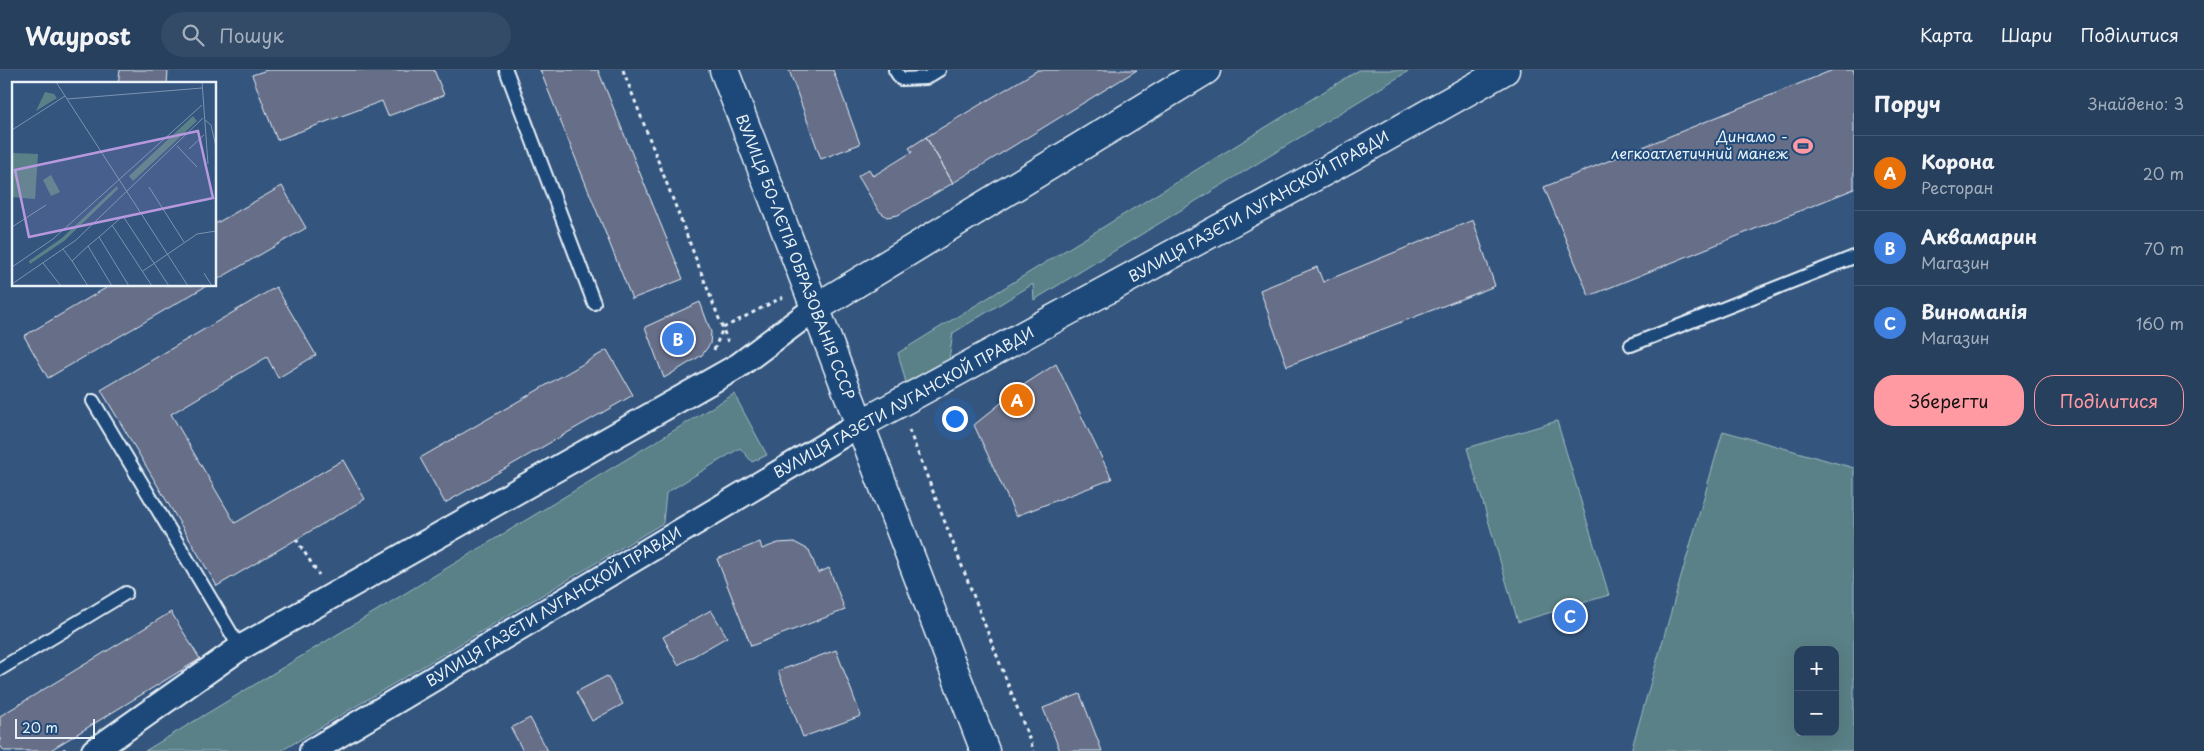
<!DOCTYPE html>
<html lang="uk">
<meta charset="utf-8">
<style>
:root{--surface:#27405e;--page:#334b67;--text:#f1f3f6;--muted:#a4afbc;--line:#435973;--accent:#ff9aa2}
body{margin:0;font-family:"Playpen Sans",sans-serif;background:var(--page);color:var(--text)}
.controls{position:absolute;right:15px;bottom:15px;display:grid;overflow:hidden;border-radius:10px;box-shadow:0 5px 20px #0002}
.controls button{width:45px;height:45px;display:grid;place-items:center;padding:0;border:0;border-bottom:1px solid var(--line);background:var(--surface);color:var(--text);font:25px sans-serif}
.scale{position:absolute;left:15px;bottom:12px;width:80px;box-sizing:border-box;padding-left:5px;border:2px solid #e8f1f8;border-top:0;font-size:14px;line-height:18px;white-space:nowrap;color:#e8f1f8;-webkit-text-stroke:4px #1f4a7a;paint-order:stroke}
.you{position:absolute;left:954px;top:348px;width:18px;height:18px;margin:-12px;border:4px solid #fff;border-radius:50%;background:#1a73e8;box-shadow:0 0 0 8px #1a73e833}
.badge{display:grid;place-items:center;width:32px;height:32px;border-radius:50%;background:var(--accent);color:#fff;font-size:16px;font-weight:700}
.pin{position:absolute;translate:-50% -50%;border:2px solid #fff;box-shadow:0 1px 5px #0006}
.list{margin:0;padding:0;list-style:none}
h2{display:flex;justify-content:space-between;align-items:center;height:65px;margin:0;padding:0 20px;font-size:21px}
h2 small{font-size:16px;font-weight:400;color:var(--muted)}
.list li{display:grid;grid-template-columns:32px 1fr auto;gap:15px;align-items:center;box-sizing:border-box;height:75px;padding:0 20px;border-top:1px solid var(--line)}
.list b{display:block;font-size:19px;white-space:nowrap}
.list p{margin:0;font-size:16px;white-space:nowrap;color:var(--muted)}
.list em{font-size:16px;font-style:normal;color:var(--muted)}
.actions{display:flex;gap:10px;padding:15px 20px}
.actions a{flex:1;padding:11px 0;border:1px solid var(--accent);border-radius:20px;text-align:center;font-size:18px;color:var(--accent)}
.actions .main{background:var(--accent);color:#111}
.icon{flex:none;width:28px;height:28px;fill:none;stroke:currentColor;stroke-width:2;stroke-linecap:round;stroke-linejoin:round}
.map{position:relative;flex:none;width:1854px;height:681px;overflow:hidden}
header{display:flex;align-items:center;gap:30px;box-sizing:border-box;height:70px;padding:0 25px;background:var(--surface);border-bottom:1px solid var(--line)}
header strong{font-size:24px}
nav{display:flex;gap:28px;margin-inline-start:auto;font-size:18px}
.search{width:350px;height:45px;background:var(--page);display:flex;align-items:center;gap:12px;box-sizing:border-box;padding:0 18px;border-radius:28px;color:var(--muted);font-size:19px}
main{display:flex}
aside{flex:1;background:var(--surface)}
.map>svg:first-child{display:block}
</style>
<header>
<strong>Waypost</strong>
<div class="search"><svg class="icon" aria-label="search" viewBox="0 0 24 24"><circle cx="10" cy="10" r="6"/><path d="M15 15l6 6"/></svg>Пошук</div>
<nav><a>Карта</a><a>Шари</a><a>Поділитися</a></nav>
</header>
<main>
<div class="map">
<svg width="1854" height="681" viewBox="0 0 1854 681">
<rect width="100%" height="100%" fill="#34557e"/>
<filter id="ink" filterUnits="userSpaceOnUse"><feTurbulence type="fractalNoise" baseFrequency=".02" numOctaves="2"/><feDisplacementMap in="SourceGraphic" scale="10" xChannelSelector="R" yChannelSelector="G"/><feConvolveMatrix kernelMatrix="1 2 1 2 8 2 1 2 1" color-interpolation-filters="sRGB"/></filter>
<g filter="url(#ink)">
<path fill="#5a8187" stroke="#a1b9c0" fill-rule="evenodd" d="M1359 0H1410L1034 230 1033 214 953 263 949 290 906 313 898 283Z
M734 324 767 385 752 392 740 378 666 423 663 453 281 681H145Z
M1557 351 1609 525 1518 552 1467 378Z
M1723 361 1854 398V681H1631ZM1798 580H1835V662H1798Z"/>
<path fill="#666e88" stroke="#e8f1f8" d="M120 0H168L167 14H118Z
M267 0H434L444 25 388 46 382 31 277 70 252 5Z
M540 0H598L683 209 632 229Z
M789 0H833L860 74 821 89Z
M1038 0H1137L953 113 926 67Z
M1833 0H1854V119L1589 226 1544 117Z
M926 67 953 113 898 145 887 147 879 141 858 106 869 99 873 106 912 82 909 78Z
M282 116 306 158 215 211V154Z
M1473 150 1495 216 1287 296 1260 220 1317 197 1323 212Z
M111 215H208L48 308 24 266Z
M276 217 316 285 278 308 267 287 171 344 235 453 343 390 365 429 217 516 101 320Z
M700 232 711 262 710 274 702 285 664 308 645 257Z
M607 280 633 325 445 433 420 388Z
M1056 294 1112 409 1016 446 974 355 1022 316Z
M760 472 762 479 778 473 794 472 809 480 818 503 829 498 845 540 751 576 717 489Z
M711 540 727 567 678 595 663 567Z
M171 542 200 589 49 681H4L0 675V646Z
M836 580 861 646 803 667 778 601Z
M607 606 623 634 592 651 576 622Z
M1080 624 1102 681H1060L1043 638Z
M530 648 548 681H523L511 658Z"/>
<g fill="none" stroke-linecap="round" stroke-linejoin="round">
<defs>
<path id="lane" d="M506 0 594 233
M895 0 901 9 926 8 939 0
M1631 275 1854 187
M93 331 240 578
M0 599 126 523"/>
<path id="street" d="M94 681 240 578 738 296 814 239
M312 681 859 355"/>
<path id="secondary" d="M724 0 985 681
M814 239 1206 0
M859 355 1360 82 1505 0"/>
</defs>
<use href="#lane" stroke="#e8f1f8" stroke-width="16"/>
<use href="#street" stroke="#e8f1f8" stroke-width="28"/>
<use href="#secondary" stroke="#e8f1f8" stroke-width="31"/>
<path stroke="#e8f1f8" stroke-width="3" stroke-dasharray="4 4" stroke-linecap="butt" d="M623 0 728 272
M714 280 723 258 783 227
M909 360 1034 681
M296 469 319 505
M62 681 69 677"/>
<use href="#lane" stroke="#1f4a7a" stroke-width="12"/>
<use href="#street" stroke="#1f4a7a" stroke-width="24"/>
<use href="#secondary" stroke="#1f4a7a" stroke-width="28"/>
</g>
</g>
<defs>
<symbol id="stadium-bare" viewBox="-9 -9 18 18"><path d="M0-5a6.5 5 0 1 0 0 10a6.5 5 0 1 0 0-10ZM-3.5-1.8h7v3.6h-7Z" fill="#ff9aa2" stroke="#1f4a7a" stroke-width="2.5" paint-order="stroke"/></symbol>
</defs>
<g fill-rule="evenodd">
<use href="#stadium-bare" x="1789" y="62" width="28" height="28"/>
</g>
<g text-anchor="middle" stroke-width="4" stroke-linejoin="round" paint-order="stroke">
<g font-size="15" fill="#e8f1f8" stroke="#1f4a7a" text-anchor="end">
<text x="1788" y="72">Динамо -<tspan x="1788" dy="17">легкоатлетичний манеж</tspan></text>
</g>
<g font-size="15" fill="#e8f1f8" stroke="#1f4a7a">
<text transform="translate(1259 137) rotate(-29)" y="5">ВУЛИЦЯ ГАЗЄТИ ЛУГАНСКОЙ ПРАВДИ</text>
<text transform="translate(795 187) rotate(69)" y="5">ВУЛИЦЯ 50-ЛЄТІЯ ОБРАЗОВАНІЯ СССР</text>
<text transform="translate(904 333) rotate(-29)" y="5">ВУЛИЦЯ ГАЗЄТИ ЛУГАНСКОЙ ПРАВДИ</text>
<text transform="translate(554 537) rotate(-31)" y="5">ВУЛИЦЯ ГАЗЄТИ ЛУГАНСКОЙ ПРАВДИ</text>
</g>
</g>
<g transform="translate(12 12)">
<rect width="204" height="204" fill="#34557e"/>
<path d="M33 10 42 12 45 16 24 29ZM181 34 185 39 121 99 117 94ZM0 71 26 72 23 117 0 115ZM39 93 48 110 39 114 31 98ZM105 104 106 107 52 159 18 182 17 179 50 156Z" fill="#5a8187"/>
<path fill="none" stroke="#7c93af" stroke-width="1" d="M44 0 176 204M190 0 196 82M55 17 190 6M193 38 199 43 204 65M0 48 53 14M165 64 185 85M177 67 192 53M137 105 172 160M100 143 140 204M0 145 34 123M87 155 111 134 157 204M76 164 87 155 117 204M51 167 60 179 76 164 100 204M60 179 76 204M31 181 49 204M0 185 41 157 190 23M131 189 185 152 204 149M192 191 200 204M0 202 64 158 191 36"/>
<path fill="#b798de" fill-opacity="0.15" stroke="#b798de" stroke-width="2.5" d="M186 49 201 116 17 155 3 88Z"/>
<rect width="204" height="204" fill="none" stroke="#e8f1f8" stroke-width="2.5"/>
</g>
</svg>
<div class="controls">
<button>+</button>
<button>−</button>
</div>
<div class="scale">20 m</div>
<div class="you"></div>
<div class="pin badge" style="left:1017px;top:330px;background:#e8710a">A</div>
<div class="pin badge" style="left:678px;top:269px;background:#3f7fe0">B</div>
<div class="pin badge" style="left:1570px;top:546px;background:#3f7fe0">C</div>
</div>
<aside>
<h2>Поруч<small>Знайдено: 3</small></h2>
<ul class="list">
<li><span class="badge" style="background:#e8710a">A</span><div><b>Корона</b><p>Ресторан</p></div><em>20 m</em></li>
<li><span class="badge" style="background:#3f7fe0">B</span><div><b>Аквамарин</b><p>Магазин</p></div><em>70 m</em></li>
<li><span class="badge" style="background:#3f7fe0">C</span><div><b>Виноманія</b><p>Магазин</p></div><em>160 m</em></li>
</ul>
<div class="actions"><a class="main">Зберегти</a><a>Поділитися</a></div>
</aside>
</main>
